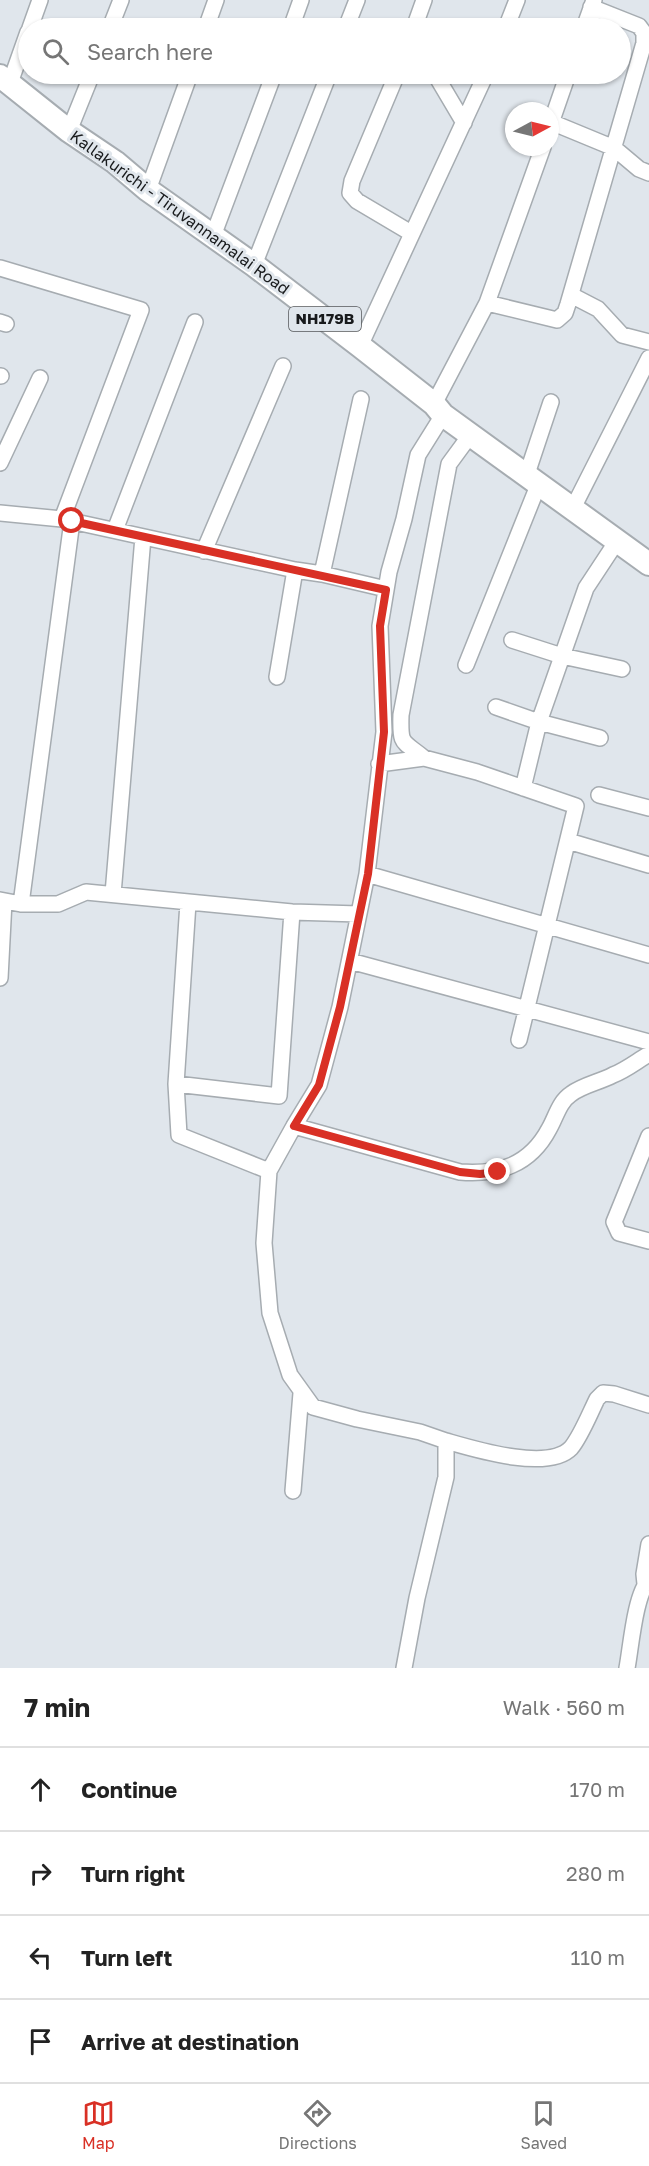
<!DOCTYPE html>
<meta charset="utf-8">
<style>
:root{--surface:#fff;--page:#f2f2f2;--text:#222;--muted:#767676;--line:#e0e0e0;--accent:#d93025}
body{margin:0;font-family:"Golos Text",sans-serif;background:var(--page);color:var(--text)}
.compass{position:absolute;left:505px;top:102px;width:54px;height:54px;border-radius:50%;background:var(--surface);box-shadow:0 2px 4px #0004;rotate:83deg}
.stop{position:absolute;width:18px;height:18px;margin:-14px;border:4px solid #d93025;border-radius:50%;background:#fff}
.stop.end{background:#d93025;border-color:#fff;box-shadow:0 2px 6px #0008}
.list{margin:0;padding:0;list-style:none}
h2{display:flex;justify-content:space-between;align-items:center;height:78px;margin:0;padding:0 24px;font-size:26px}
h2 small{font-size:20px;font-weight:400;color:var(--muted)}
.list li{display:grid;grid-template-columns:39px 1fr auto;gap:18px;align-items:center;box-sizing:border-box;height:84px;padding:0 24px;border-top:2px solid var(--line)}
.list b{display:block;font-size:22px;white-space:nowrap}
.list em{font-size:20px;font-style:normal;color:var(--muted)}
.icon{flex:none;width:33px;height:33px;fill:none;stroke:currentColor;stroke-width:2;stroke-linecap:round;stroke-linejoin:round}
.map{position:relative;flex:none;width:649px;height:1668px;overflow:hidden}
.search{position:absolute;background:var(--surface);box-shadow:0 2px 4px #0004;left:18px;right:18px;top:18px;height:66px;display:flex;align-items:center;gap:15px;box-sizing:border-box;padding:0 21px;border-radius:33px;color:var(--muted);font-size:22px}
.sheet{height:414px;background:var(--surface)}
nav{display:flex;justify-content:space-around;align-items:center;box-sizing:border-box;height:84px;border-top:2px solid var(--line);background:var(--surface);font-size:16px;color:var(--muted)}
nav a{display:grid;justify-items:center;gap:3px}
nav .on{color:var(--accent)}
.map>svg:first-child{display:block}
</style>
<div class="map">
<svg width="649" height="1668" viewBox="0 0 649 1668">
<rect width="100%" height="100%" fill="#e0e6ec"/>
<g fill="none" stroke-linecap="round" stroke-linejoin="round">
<defs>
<path id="minor" d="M30 28 40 0
M110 28 121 0
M206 28 216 0
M291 28 301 0
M346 28 357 0
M414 28 424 0
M506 28 517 0
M584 28 594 0
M397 74 352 181 350 193 357 201 411 233
M435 74 464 123
M10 83 28 32
M551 122 614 148 639 169 649 173
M550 126 568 74
M69 131 92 74
M148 190 190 74
M213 236 274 74
M254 265 329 74
M0 268 141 310 62 519
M571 295 598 309 622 335 649 342
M487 303 557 320 565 313 568 304 644 43V33L639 26 591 7
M0 322 6 324
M360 346 486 74
M0 376H1
M434 404 487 303 543 147
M0 463 40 378
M527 474 551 402
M573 508 649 358
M0 513 62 519 295 570 322 574 386 589
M115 530 195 322
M204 551 283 366
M322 574 361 399
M512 640 562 656 622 669
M466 665 539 483
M277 677 295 570
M496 707 539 722 600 738
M424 758C402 740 400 746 401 715L449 464 471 434
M379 764 424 758 477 772 576 806 519 1040
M523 788 539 722 586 588 617 541
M599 795 649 808
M568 841 649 865
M367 874 649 955
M113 894 143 537
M0 900 21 904H58L86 892 292 912 359 914
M188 903 176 1084 179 1135 269 1171
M21 904 72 521
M350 961 649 1042
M0 978 4 901
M176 1084 279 1096 292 912
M294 1126 460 1172C499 1175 530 1165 549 1129 556 1117 559 1102 571 1094 583 1085 600 1082 613 1075 626 1070 637 1061 649 1054
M649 1136 614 1222 619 1233 649 1241
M446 1441C474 1449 548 1472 571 1448 581 1436 590 1413 597 1399L603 1393 614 1394 649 1405
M293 1491 301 1393
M645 1584 644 1574 649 1544
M404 1668 417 1598 446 1477V1441L420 1432 357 1419 313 1407 290 1375 270 1313 264 1243 269 1171 294 1126 319 1085 340 1007 367 874 384 732 380 626 389 572 404 519 418 455 443 415
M627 1668C631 1647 635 1594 649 1580"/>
<path id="highway" d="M0 76 69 131 115 162 148 190 254 265 360 346 434 404 443 415 649 564"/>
</defs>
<use href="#minor" stroke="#a6acb1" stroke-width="18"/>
<use href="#highway" stroke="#a6acb1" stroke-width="26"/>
<use href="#minor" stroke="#fff" stroke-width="15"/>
<use href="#highway" stroke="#fff" stroke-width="22"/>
</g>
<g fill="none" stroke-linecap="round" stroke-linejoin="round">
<path stroke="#d93025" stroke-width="8" d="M72 521 386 590 380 626 384 732 368 874 340 1007 319 1085 294 1126 460 1172 480 1174 498 1172"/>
</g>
<g text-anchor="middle" stroke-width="6" stroke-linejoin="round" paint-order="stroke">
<rect fill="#e0e6ec" stroke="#54575a" stroke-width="1.5" x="289" y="307" width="72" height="24" rx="4.5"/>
<g font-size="15" font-weight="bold" fill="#181a1c">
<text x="325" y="324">NH179B</text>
</g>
<g font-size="16" fill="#181a1c" stroke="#e0e6ec">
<text transform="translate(180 212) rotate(36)" y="6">Kallakurichi - Tiruvannamalai Road</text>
</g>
</g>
</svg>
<svg class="compass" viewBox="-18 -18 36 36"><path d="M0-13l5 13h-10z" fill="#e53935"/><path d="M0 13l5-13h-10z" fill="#767676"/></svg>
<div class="stop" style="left:72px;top:521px"></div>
<div class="stop end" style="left:498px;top:1172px"></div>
<div class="search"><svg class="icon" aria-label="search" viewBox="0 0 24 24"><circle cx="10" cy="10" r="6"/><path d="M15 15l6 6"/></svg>Search here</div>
</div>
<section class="sheet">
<h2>7 min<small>Walk · 560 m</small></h2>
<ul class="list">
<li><svg class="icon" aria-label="ahead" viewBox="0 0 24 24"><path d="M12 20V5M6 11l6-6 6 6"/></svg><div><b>Continue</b></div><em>170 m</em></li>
<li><svg class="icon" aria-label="right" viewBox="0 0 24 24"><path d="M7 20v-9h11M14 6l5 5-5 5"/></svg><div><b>Turn right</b></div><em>280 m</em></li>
<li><svg class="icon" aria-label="left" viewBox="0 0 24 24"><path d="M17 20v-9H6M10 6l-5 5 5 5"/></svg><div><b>Turn left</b></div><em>110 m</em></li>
<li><svg class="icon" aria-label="arrive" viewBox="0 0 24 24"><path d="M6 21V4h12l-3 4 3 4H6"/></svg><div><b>Arrive at destination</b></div></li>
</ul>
</section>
<nav>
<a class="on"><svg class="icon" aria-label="map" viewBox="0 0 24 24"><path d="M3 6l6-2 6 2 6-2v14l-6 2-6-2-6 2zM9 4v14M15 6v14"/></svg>Map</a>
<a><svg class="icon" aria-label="directions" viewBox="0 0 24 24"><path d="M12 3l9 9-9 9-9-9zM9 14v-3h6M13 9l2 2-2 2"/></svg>Directions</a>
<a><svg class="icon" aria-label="saved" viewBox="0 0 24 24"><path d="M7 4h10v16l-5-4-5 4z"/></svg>Saved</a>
</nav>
